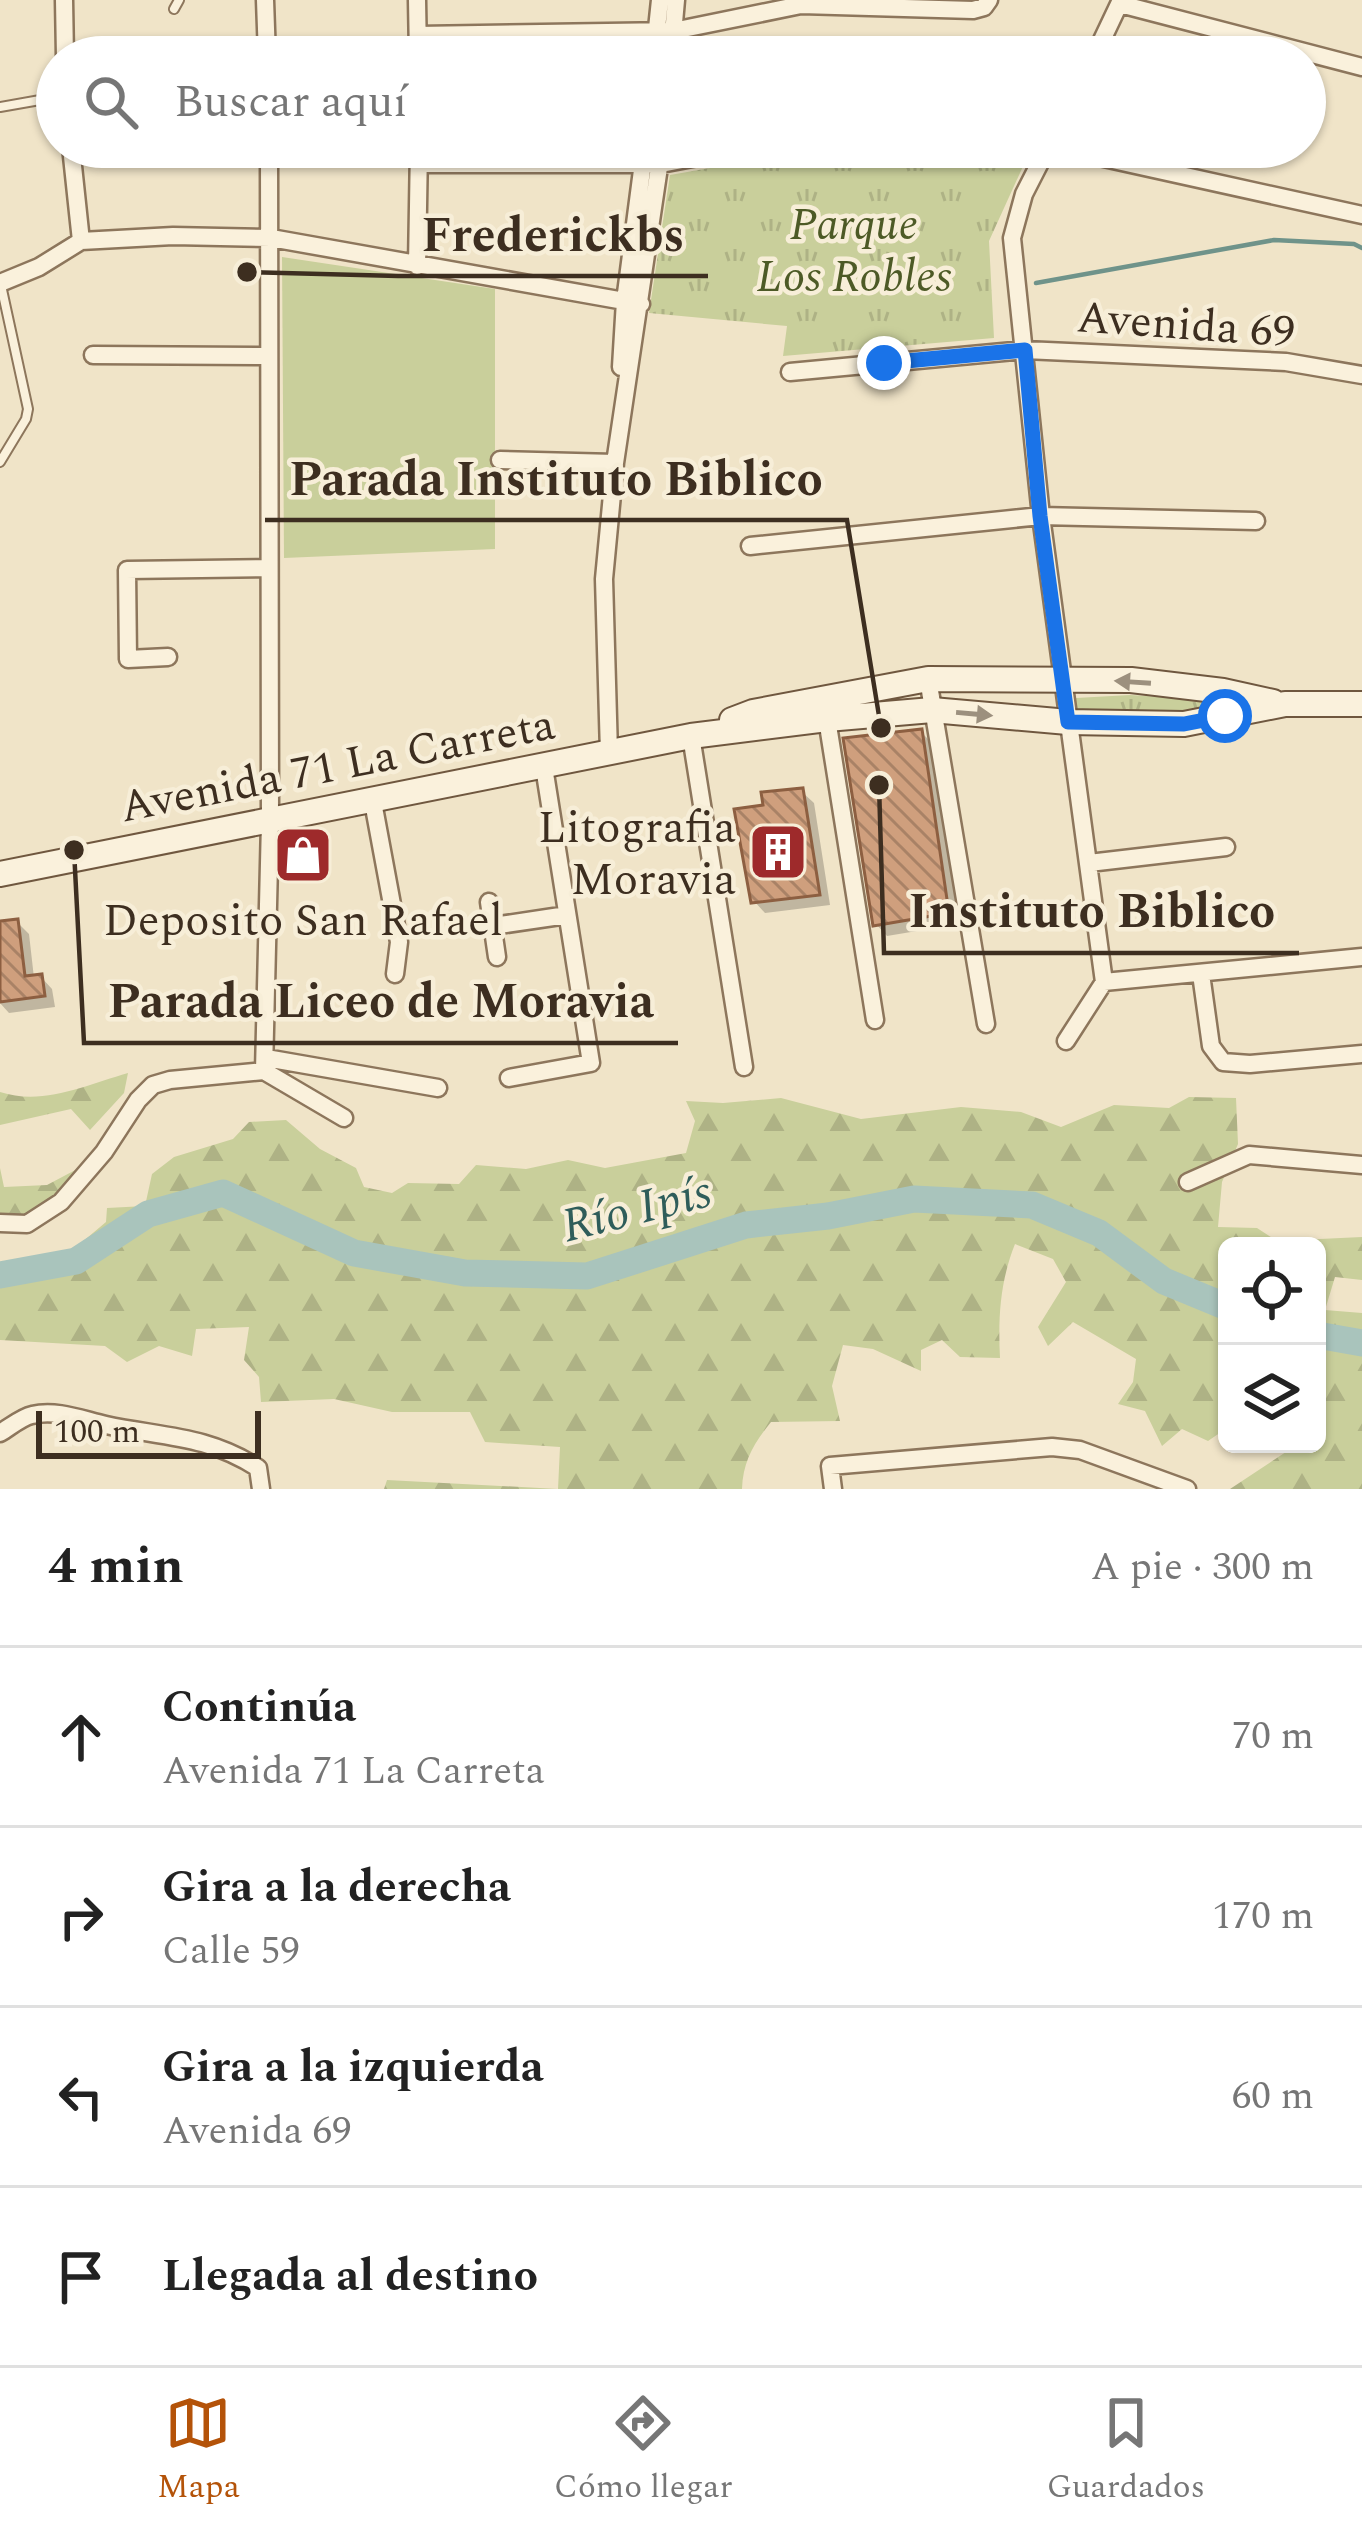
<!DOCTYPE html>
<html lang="es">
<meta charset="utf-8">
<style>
:root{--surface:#fff;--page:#f2f2f2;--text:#222;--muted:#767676;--line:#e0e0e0;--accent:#b45309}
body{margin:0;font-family:Spectral,serif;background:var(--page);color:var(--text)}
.controls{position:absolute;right:36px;bottom:36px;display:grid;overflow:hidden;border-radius:18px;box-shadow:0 3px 9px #0004}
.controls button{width:108px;height:108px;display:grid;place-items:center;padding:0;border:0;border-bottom:3px solid var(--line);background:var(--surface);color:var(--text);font:60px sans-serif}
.scale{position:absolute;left:36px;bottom:30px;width:225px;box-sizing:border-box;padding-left:12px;border:6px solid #3d2e20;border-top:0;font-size:33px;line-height:42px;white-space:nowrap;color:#3d2e20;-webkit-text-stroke:9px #f7eed8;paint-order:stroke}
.stop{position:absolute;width:36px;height:36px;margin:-27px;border:9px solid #1a73e8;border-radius:50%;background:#fff}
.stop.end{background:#1a73e8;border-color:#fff;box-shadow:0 3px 12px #0008}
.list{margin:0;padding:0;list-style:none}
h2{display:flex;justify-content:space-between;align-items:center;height:156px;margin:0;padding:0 48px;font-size:51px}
h2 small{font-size:39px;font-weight:400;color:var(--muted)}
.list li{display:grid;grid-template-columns:78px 1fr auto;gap:36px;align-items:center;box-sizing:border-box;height:180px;padding:0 48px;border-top:3px solid var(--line)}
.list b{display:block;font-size:45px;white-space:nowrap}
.list p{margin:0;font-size:39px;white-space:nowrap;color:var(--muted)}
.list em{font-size:39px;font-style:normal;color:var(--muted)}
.icon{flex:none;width:66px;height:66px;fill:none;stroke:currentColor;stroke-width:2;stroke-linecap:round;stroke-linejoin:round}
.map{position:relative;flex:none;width:1362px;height:1489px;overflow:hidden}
.search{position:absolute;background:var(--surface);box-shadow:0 3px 9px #0004;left:36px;right:36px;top:36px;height:132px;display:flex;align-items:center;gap:30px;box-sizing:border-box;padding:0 42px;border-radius:66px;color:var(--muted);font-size:45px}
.sheet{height:876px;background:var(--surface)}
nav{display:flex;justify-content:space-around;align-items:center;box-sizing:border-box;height:168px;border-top:3px solid var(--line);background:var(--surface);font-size:33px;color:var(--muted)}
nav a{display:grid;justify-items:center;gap:6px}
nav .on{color:var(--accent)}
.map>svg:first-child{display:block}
</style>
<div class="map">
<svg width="1362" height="1489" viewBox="0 0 1362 1489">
<defs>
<pattern id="grass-tufts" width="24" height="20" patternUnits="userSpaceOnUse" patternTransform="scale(3)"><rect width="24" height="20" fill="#c9cf9b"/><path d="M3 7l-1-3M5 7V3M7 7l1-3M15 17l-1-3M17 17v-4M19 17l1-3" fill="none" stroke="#aeb285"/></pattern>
<pattern id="forest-firs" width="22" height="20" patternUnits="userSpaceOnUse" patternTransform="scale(3)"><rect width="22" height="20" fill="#c9cf9b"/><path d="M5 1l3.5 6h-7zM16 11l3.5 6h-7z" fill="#aeb285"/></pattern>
<pattern id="building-back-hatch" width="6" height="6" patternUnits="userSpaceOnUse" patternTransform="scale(3)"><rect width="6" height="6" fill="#cf9f7d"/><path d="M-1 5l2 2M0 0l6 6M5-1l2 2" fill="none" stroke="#a98266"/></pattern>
</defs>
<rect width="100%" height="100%" fill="#f0e4c8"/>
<path fill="url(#grass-tufts)" d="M829 147 1030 151 989 241 994 338 783 356 787 326 649 313 670 175Z
M1130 695 1209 700 1234 708 1232 712 1075 714 1076 698Z"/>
<path fill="url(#forest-firs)" d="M128 1073 124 1093 90 1130 71 1109 0 1125V1092C43 1106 86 1085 128 1073Z
M1189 1097 1236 1098 1238 1144 1222 1182 1218 1227 1257 1228 1277 1241 1362 1237V1280L1335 1277 1325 1310 1362 1313V1489H1230L1298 1444H1317V1246H1227V1428L1208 1441 1182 1429 1162 1446 1145 1411 1118 1404 1133 1382 1136 1359 1073 1322 1048 1346 1038 1327 1066 1282 1053 1259 1015 1244C1000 1282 998 1317 1000 1358L960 1357 942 1340 921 1350V1371L873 1349 843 1345 832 1386 840 1421 771 1422C754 1443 743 1461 742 1489H384L387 1480 558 1489 560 1447 485 1442 470 1412H392L334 1399 261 1402 259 1377 244 1360 249 1327 196 1329 192 1356 159 1346 127 1362 105 1346 0 1340V1270L43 1275 106 1222 107 1208 145 1206 152 1174 174 1157 233 1139 249 1122 286 1120 320 1149 356 1168 364 1187 392 1193 408 1183 459 1184 476 1165 526 1169 568 1160 605 1168 686 1153 695 1121 686 1101 723 1103 781 1098 861 1119 961 1107 1021 1112 1061 1127 1114 1105 1169 1108Z
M81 1167C60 1197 39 1219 0 1217V1168L4 1187 47 1185Z"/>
<path fill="#c9cf9b" d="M282 257 495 289V549L284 558Z"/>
<path fill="#0003" d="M921 732 933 744 959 924 887 936 876 924Z
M802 792 814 803 830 905 765 913 754 901 766 808Z
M17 922 29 934 34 978 41 977 52 989 55 1007 9 1013 0 1003V924Z"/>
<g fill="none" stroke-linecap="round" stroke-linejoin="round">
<path stroke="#6f938a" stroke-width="4.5" d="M1036 283 1274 240 1354 244 1362 248"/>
<path stroke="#a9c4bc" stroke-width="27" d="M0 1275 76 1261 148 1214 223 1193 354 1253 465 1273 587 1276 746 1225 828 1216 914 1199 1032 1205 1099 1233 1164 1281 1227 1307
M1317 1335 1362 1343"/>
</g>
<path fill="url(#building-back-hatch)" stroke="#8d5f41" stroke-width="3" d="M922 729 949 913 873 926 843 738Z
M803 788 820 895 751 903 734 809 763 805 761 792Z
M18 919 25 976 42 974 45 996 0 1002V921Z"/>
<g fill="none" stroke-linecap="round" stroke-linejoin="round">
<defs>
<path id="lane" d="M174 9 179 0
M0 107 57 97
M0 462 26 419 28 409 1 285"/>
<path id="street" d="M64 0 65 57
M265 0 267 57
M417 0 418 57
M1120 4 1362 67
M418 35 673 31 801 5 973 10 984 7 989 0
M654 57 660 0
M671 57 676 0
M1094 57 1121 0
M71 147 81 241
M1048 147 1024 194 1012 238 1041 516 1104 982 1066 1041
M1054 147 1362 215
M419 164H661L751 147
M417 266 419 147
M0 283 39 267 81 241 173 236 271 238 641 304
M93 355 267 356
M621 367 625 301 645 147
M790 372 1025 350 1286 362 1362 375
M500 460 615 463
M750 546 1041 516 1256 521
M168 657 128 659 127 570 268 568
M928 679 986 1024
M827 719 875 1020
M691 736 744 1067
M609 753 604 579 615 463 662 147
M373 802 399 942 395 974
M1089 863 1226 847
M489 902 497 957
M493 926 567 915
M1201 974 1211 1046 1223 1062 1250 1064 1362 1054
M1104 982 1362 957
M266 1058 438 1088
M264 1071 270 822 269 147
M509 1078 591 1063 544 767
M1188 1182 1249 1155 1362 1165
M0 1223 27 1224 61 1202 104 1152 138 1100 153 1085 170 1080 264 1071 344 1118
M0 1433C10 1427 22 1417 32 1415 57 1409 83 1420 106 1425 162 1437 207 1435 258 1468L261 1489
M833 1489 830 1466 1052 1447 1080 1450 1187 1489"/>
<path id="secondary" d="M732 720 753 712 928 679 1131 680 1223 691 1273 702
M0 874 691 736 827 719 932 710 1068 722 1184 724 1285 704H1362"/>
</defs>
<use href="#lane" stroke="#8d765c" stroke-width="12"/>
<use href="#street" stroke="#8d765c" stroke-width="21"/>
<use href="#secondary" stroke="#6f573f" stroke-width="28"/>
<use href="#lane" stroke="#faf1dc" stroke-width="8"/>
<use href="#street" stroke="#faf1dc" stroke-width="16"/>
<use href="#secondary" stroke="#faf1dc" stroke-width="24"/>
</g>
<defs><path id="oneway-solid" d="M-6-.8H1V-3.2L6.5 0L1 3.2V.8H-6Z" transform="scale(3)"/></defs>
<g fill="#9c907e">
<use href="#oneway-solid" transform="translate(1133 682) rotate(-176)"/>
<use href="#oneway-solid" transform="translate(974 714) rotate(5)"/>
</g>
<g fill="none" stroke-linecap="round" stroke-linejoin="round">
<path stroke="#1a73e8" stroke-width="15" d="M884 363 1025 350 1040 516 1068 722 1184 724 1225 716"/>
</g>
<defs>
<symbol id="building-square" viewBox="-11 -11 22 22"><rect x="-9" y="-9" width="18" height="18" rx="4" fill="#9e2a2b" stroke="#f7eed8"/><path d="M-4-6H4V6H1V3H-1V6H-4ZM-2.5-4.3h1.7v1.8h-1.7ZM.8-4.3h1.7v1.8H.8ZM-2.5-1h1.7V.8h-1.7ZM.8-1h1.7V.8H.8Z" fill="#fff"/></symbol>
<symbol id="shop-square" viewBox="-11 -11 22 22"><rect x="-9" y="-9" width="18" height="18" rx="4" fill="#9e2a2b" stroke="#f7eed8"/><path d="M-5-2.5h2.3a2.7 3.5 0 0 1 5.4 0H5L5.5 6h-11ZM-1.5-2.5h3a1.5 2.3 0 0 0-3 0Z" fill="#fff"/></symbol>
</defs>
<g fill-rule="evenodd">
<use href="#building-square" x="745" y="819" width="66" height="66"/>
<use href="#shop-square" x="270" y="822" width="66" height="66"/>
</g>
<g text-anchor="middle" stroke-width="9" stroke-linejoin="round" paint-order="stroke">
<g font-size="45" font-style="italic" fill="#4d5a26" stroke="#f7eed8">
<text x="854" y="239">Parque<tspan x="854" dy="52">Los Robles</tspan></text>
</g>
<g font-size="45" fill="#3d2e20" stroke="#f7eed8">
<text transform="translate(1186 323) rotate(4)" y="16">Avenida 69</text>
<text transform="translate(337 764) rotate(-11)" y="16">Avenida 71 La Carreta</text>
</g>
<g font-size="45" fill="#3d2e20" stroke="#f7eed8" text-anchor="end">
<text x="736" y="842">Litografia<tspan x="736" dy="52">Moravia</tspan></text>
<text x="303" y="935" text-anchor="middle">Deposito San Rafael</text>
</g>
<g font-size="48" font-style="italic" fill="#2f5d5a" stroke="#f7eed8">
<text transform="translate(636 1207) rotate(-14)" y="17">Río Ipís</text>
</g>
</g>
<path fill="none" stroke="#3d2e20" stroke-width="4.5" d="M247 272L398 276H708M881 728L847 520H265M879 785L884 953H1299M74 850L84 1043H678"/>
<g fill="#3d2e20" stroke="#f7eed8" stroke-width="4.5">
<circle cx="247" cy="272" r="12"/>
<circle cx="881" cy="728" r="12"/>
<circle cx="879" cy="785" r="12"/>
<circle cx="74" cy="850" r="12"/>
</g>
<g font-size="48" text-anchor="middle" font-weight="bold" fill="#3d2e20" stroke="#f7eed8" stroke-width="9" stroke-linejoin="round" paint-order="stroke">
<text x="553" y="251">Frederickbs</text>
<text x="556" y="495">Parada Instituto Biblico</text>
<text x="1092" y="927">Instituto Biblico</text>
<text x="381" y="1017">Parada Liceo de Moravia</text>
</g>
</svg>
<div class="controls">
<button><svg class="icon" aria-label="locate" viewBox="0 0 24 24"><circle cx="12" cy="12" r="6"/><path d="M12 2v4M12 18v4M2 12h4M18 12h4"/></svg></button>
<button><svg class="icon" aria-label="layers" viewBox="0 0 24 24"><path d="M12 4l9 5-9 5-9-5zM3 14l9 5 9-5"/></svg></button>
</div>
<div class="scale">100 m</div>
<div class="stop" style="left:1225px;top:716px"></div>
<div class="stop end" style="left:884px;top:363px"></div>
<div class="search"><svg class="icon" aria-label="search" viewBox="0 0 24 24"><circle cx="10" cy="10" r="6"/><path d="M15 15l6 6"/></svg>Buscar aquí</div>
</div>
<section class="sheet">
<h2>4 min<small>A pie · 300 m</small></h2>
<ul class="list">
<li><svg class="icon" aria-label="ahead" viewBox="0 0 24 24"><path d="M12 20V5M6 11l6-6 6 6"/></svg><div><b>Continúa</b><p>Avenida 71 La Carreta</p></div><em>70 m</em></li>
<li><svg class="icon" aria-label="right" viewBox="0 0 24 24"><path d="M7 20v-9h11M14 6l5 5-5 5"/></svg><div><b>Gira a la derecha</b><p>Calle 59</p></div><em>170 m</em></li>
<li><svg class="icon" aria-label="left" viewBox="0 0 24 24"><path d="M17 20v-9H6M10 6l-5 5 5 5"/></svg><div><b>Gira a la izquierda</b><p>Avenida 69</p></div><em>60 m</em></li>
<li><svg class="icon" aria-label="arrive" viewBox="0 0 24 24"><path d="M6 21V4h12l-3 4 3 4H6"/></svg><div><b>Llegada al destino</b></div></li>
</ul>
</section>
<nav>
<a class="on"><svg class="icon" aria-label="map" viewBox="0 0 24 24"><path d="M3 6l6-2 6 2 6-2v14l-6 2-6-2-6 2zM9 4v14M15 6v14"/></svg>Mapa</a>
<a><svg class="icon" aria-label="directions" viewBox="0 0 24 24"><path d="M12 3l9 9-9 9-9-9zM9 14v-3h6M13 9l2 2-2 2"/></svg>Cómo llegar</a>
<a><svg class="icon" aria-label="saved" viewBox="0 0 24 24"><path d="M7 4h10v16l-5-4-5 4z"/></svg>Guardados</a>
</nav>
